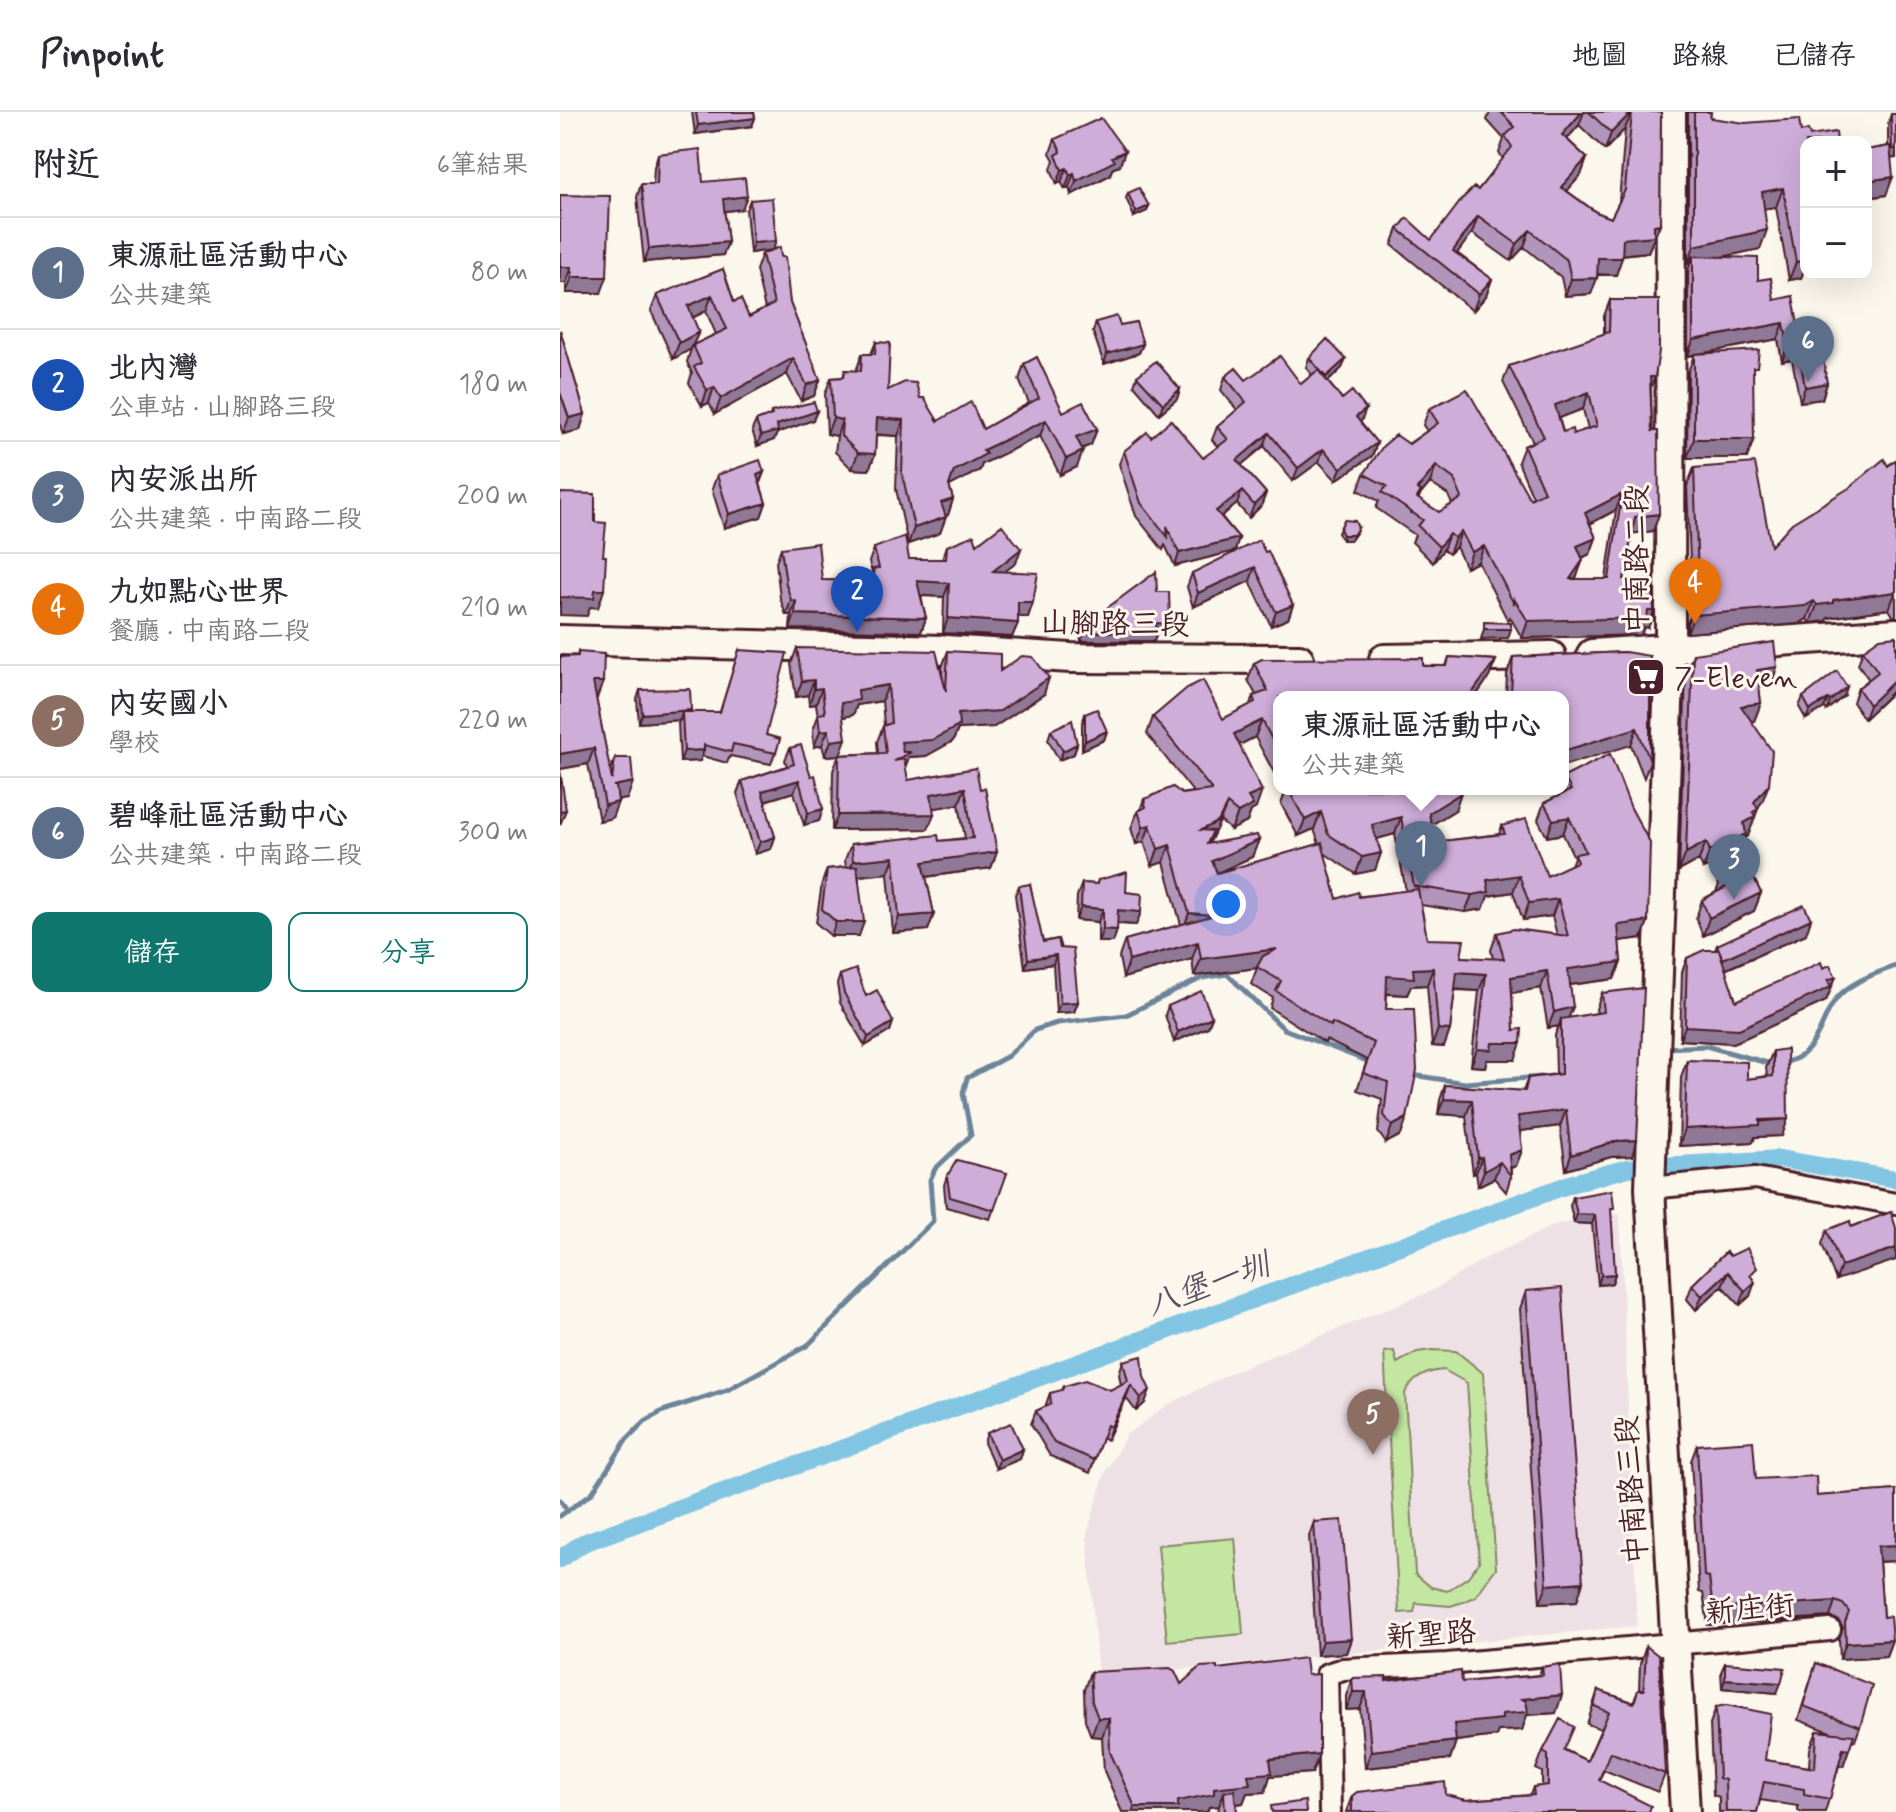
<!DOCTYPE html>
<html lang="zh-TW">
<meta charset="utf-8">
<style>
:root{--surface:#fff;--page:#f7f7f7;--text:#2b2b33;--muted:#7c7c81;--line:#e1e1e2;--accent:#0f766e}
body{margin:0;font-family:Mynerve,"LXGW WenKai TC",sans-serif;background:var(--page);color:var(--text)}
.controls{position:absolute;right:24px;top:24px;display:grid;overflow:hidden;border-radius:16px;box-shadow:0 8px 32px #0002}
.controls button{width:72px;height:72px;display:grid;place-items:center;padding:0;border:0;border-bottom:2px solid var(--line);background:var(--surface);color:var(--text);font:40px sans-serif}
.you{position:absolute;left:666px;top:792px;width:28px;height:28px;margin:-20px;border:6px solid #fff;border-radius:50%;background:#1a73e8;box-shadow:0 0 0 12px #1a73e833}
.badge{display:grid;place-items:center;width:52px;height:52px;border-radius:50%;background:var(--accent);color:#fff;font-size:26px;font-weight:700}
.pin{position:absolute;translate:-50% -66px;filter:drop-shadow(0 2px 4px #0008)}
.pin::after{content:'';position:absolute;top:42px;width:28px;height:24px;background:inherit;clip-path:polygon(0 0,100% 0,50% 100%)}
.popup{position:absolute;left:713px;top:579px;width:296px;height:104px;box-sizing:border-box;display:grid;place-content:center;border-radius:16px;background:var(--surface);filter:drop-shadow(0 2px 6px #0005);font-size:26px;white-space:nowrap;color:var(--muted)}
.popup b{font-size:30px;color:var(--text)}
.popup::after{content:'';position:absolute;left:50%;top:100%;margin-left:-16px;border:16px solid transparent;border-top-color:var(--surface)}
.list{margin:0;padding:0;list-style:none}
h2{display:flex;justify-content:space-between;align-items:center;height:104px;margin:0;padding:0 32px;font-size:34px}
h2 small{font-size:26px;font-weight:400;color:var(--muted)}
.list li{display:grid;grid-template-columns:52px 1fr auto;gap:24px;align-items:center;box-sizing:border-box;height:112px;padding:0 32px;border-top:2px solid var(--line)}
.list b{display:block;font-size:30px;white-space:nowrap}
.list p{margin:0;font-size:26px;white-space:nowrap;color:var(--muted)}
.list em{font-size:26px;font-style:normal;color:var(--muted)}
.actions{display:flex;gap:16px;padding:24px 32px}
.actions a{flex:1;padding:18px 0;border:2px solid var(--accent);border-radius:16px;text-align:center;font-size:28px;color:var(--accent)}
.actions .main{background:var(--accent);color:#fff}
.map{position:relative;flex:none;width:1336px;height:1700px;overflow:hidden}
header{display:flex;align-items:center;gap:48px;box-sizing:border-box;height:112px;padding:0 40px;background:var(--surface);border-bottom:2px solid var(--line)}
header strong{font-size:38px}
nav{display:flex;gap:44px;margin-inline-start:auto;font-size:28px}
main{display:flex}
aside{flex:1;background:var(--surface)}
.map>svg:first-child{display:block}
</style>
<header>
<strong>Pinpoint</strong>
<nav><a>地圖</a><a>路線</a><a>已儲存</a></nav>
</header>
<main>
<aside>
<h2>附近<small>6筆結果</small></h2>
<ul class="list">
<li><span class="badge" style="background:#5c6f8a">1</span><div><b>東源社區活動中心</b><p>公共建築</p></div><em>80 m</em></li>
<li><span class="badge" style="background:#1a4fb4">2</span><div><b>北內灣</b><p>公車站 · 山腳路三段</p></div><em>180 m</em></li>
<li><span class="badge" style="background:#5c6f8a">3</span><div><b>內安派出所</b><p>公共建築 · 中南路二段</p></div><em>200 m</em></li>
<li><span class="badge" style="background:#e8710a">4</span><div><b>九如點心世界</b><p>餐廳 · 中南路二段</p></div><em>210 m</em></li>
<li><span class="badge" style="background:#8d6e63">5</span><div><b>內安國小</b><p>學校</p></div><em>220 m</em></li>
<li><span class="badge" style="background:#5c6f8a">6</span><div><b>碧峰社區活動中心</b><p>公共建築 · 中南路二段</p></div><em>300 m</em></li>
</ul>
<div class="actions"><a class="main">儲存</a><a>分享</a></div>
</aside>
<div class="map">
<svg width="1336" height="1700" viewBox="0 0 1336 1700">
<rect width="100%" height="100%" fill="#fbf7ec"/>
<filter id="ink" filterUnits="userSpaceOnUse"><feTurbulence type="fractalNoise" baseFrequency=".0125" numOctaves="2"/><feDisplacementMap in="SourceGraphic" scale="16" xChannelSelector="R" yChannelSelector="G"/><feConvolveMatrix kernelMatrix="1 2 1 2 8 2 1 2 1" color-interpolation-filters="sRGB"/></filter>
<g filter="url(#ink)">
<path fill="#eee1e6" d="M1060 1102 1077 1514 538 1565 527 1422 544 1363 566 1323 609 1292 677 1258 873 1178 926 1146 994 1113Z"/>
<path fill="#c3e7a1" stroke="#868366" stroke-width="2" fill-rule="evenodd" d="M872 1238 896 1239 923 1261 936 1456 916 1484 903 1490 890 1494 856 1491 854 1500 839 1501 824 1240 834 1239 837 1251 857 1240ZM884 1258 907 1271 919 1450 908 1465 887 1479 871 1475 855 1462 845 1281C853 1266 867 1259 884 1258Z
M675 1426 683 1522 607 1529 598 1433Z"/>
<g fill="none" stroke-linecap="round" stroke-linejoin="round">
<path stroke="#6c8399" stroke-width="5" d="M1104 936 1146 934 1211 952
M1221 951C1264 945 1257 901 1284 879 1299 867 1319 860 1336 854
M852 963 905 971 981 965
M0 1388 8 1399
M0 1404 32 1381 67 1327 85 1309 103 1299 167 1278 248 1233 373 1109 370 1068 375 1057 411 1023 403 981 407 966 448 944 475 918 497 911 566 903 642 866 667 862 724 917 812 951"/>
<path stroke="#82c5e3" stroke-width="18" d="M0 1447 23 1431 1013 1071 1068 1056 1220 1047 1336 1067"/>
<defs>
<path id="minor" d="M1090 1076 1195 1066 1336 1092
M770 1700 767 1562 783 1557 887 1552 1270 1518"/>
<path id="secondary" d="M1111 0 1110 539 1090 1076 1125 1700
M0 528 385 538 511 546 739 547
M1032 542 1336 521
M824 547 991 544"/>
</defs>
<use href="#minor" stroke="#4a1f2b" stroke-width="26"/>
<use href="#secondary" stroke="#4a1f2b" stroke-width="34"/>
<use href="#minor" stroke="#fbf7ec" stroke-width="20"/>
<use href="#secondary" stroke="#fbf7ec" stroke-width="28"/>
</g>
<path fill="#b195ba" stroke="#4a1f2b" stroke-width="2" fill-rule="evenodd" d="M132 0H194L195 6 192 14 135 22Z
M930 0H1101L1100 112 1088 140 1062 143 1056 163H1038L1031 182 1005 184 1001 165 964 135 951 149 912 121 897 141 932 167 926 184 913 199 832 133 838 117 871 128 918 78 943 47 939 41 944 27 927 8ZM1019 13 1045 38 1065 17 1059 90 1051 106 1036 100 1007 79 1021 63 1027 46 1007 27Z
M1128 0H1151L1150 6 1241 20 1246 30V129H1245L1246 152 1241 166 1229 168 1216 95 1204 96 1200 137 1163 145 1198 168 1214 188 1240 225 1267 271 1262 287 1240 290 1232 247 1222 249 1218 227 1141 241 1193 264 1187 346H1127L1128 260 1134 243 1128 244V159L1130 152H1128Z
M1331 2H1336L1326 83 1306 86V38L1328 34V12Z
M495 27 565 39 560 53 552 57 550 63 511 83 509 75 505 77 501 70 497 72 491 57 494 48 490 41Z
M98 42 182 97 164 99 168 130 163 143 84 150 77 85 81 72H93L94 55Z
M568 81 587 99 574 105 566 86Z
M0 83 41 181H6V171H0Z
M190 88 213 137 221 145 230 191 260 268 254 284 241 289 227 262 155 302 149 291 142 294 129 271 132 261 127 250 131 237 113 247 91 199 97 183 163 157 174 190 189 205 205 197 196 158 202 142 210 138 190 141 186 98ZM146 199 156 222 134 233 132 206Z
M1050 188 1091 278 1092 319 1099 402 1093 419 1072 421 1064 467 1087 476 1094 499 1088 516 1084 515 1081 523 962 526 950 505 948 509 918 450 906 456 896 435 889 442 883 438 873 451 852 430 855 423 816 396 819 389 798 378 804 362 867 319 863 313 869 297 970 387 973 385 958 350 964 334 973 330 943 270 949 254 1044 222V204ZM1023 297 1028 317 1013 322 1003 320 999 306ZM870 371 888 383 892 392 879 400 858 387 860 383ZM1056 398 1046 467H1015L1022 446 1030 442 1036 426 1030 412Z
M536 210 560 213 583 232 579 241 544 252 533 220Z
M0 218 25 302 20 318 3 322 0 313Z
M316 230 328 278 360 286 378 309 423 317 469 291 459 268 464 252 503 300 537 317 531 333 521 337 517 355 500 363 480 324 422 352 420 358 389 374 393 387 388 403 386 404 380 421 348 432 336 377 338 324 316 323 315 342 309 358 292 357 275 340 277 324 267 322 265 282 271 266 283 265 285 258 296 259 302 242H311Z
M749 246 786 247 782 256 768 270 782 287 806 297 800 311 817 331 812 344 776 368 759 350 733 369 704 334 681 353 706 381 701 394 689 406 677 392 661 404 679 426 675 439 615 454 605 433 603 438 576 404 559 352 564 339 591 325 643 346 658 335 652 328 657 315 677 298 661 278 665 265 686 268 741 272 752 263 746 255Z
M577 264 620 277 617 287 599 302 574 273Z
M257 299 253 308 217 321 214 328 197 334 192 318 196 309 210 304 211 300Z
M1336 348V505L1333 504 1329 497 1268 506 1266 509 1250 511 1247 507 1238 512 1127 521V512L1132 499 1127 374 1134 356 1211 434Z
M204 360 200 371 206 391 201 405 164 416 152 377 157 363Z
M784 408 796 421 791 428H782L778 421Z
M417 432 456 451 445 459 473 490 468 505H458V511L452 525 383 521 384 485 361 484 366 506 361 520 230 517 231 503H226L220 486 216 450 221 436 262 468 295 469 296 465H310L312 461 309 450 314 436 349 447H382L387 434Z
M705 440 733 493 728 507 711 514 690 469 633 495 627 475 632 461Z
M597 480 610 512 607 521 597 520 594 529H521L520 522 524 513Z
M1336 524V577L1304 607 1293 590 1298 576 1309 568 1298 552 1303 538Z
M237 536 382 563V555L388 539 440 559 484 582 434 615 398 617 393 629 366 644 349 645 345 655 348 668 420 677 437 740 431 756 366 765 374 802 368 818 333 821 328 761 299 764V824H271L256 811 262 771 267 757 286 755 285 748 291 732 379 729 405 726 399 692 373 696 368 717 272 718 273 659 279 643 318 641 317 630 323 614 324 613 322 589 297 593 293 603 283 605 280 643 265 644 262 633 254 635 253 618 258 604 256 592 249 593 248 583 236 585 231 552Z
M179 538 206 623 220 627 211 652 170 644 167 651 142 644 140 649 120 650 118 611 120 608 79 611 77 587 80 578 131 598 130 600H160Z
M18 540 37 586H36L50 659 55 646 67 687 58 688 52 706 39 709 28 652 0 657Z
M1065 540 1090 649 1084 666 1071 633 1003 585H719V670L695 625 679 633 696 696 691 699 687 710 671 718 660 709 648 732 692 745 657 761 759 732 754 717 738 724 721 692 725 681 723 677H771L772 679 895 698 871 713 874 730 939 722 942 714 987 764 1011 753 1014 745 1003 722 987 725 978 708 984 691 999 684 998 682 1000 677H1003L1004 665 1088 809 1082 826 1059 829 1061 850 1054 867 1010 873 1008 906 1037 901 1036 897 1042 881 1077 1028 1072 1044 1051 1045 1006 1058 1000 1014 960 1019 962 1038 956 1054 951 1056V1064L946 1080 934 1066 918 1074 916 1061 913 1062 906 1004 878 1002 880 988 885 973 963 979 968 966 996 962 995 923 999 914 988 916 981 876 952 881 955 948H927L925 955 911 954 919 879 895 878 890 918 884 935 872 934 867 873 851 874 847 883 827 882 826 897 847 1006 841 1023 826 1031 818 1020 822 987 797 978 807 948 766 928 765 931 710 896 713 886 691 872 697 856 634 864 632 847 563 866 559 845 565 828 621 813 604 750 592 754 584 730 576 732 571 716 578 699 580 698 584 687 633 680 587 622 593 605 663 607 690 593 693 584 696 583 688 568 694 551 886 554 889 545 936 548 929 565 916 584 946 583 947 562 953 545ZM835 722 846 779 777 787 764 741 796 762 815 758 821 741 817 727ZM953 780 963 808 992 804 997 823 937 821 931 838 933 847 901 845 867 827 861 793 905 800 923 797 928 784Z
M1133 542 1217 555 1211 573 1199 575 1201 591 1194 609H1191L1202 690 1197 696 1188 724 1185 725 1180 738 1201 781 1194 799 1143 824 1136 806 1142 788 1156 780 1159 773 1150 754 1143 757 1139 748 1119 759 1126 560Z
M1284 584 1267 598 1264 596 1246 607 1239 595 1243 585Z
M525 602 547 619 544 628 522 638V612Z
M491 618 517 632 514 642 499 648 488 628Z
M230 636 251 664 263 697 259 709 244 713 234 680 205 689 215 725 211 737 195 742 177 681 182 669 227 654 225 648Z
M538 768 566 780 581 800 576 813 557 812V818L553 830H538V810L516 808 517 784 522 771 537 772Z
M459 774 483 830 498 827 518 890 514 900 496 901 493 852 465 856 455 783Z
M1246 822 1165 858 1176 889 1271 879 1269 880 1266 889 1174 931 1120 928 1122 860 1127 846 1155 838 1157 833Z
M280 863 306 884 333 910 330 919 305 934 280 891 277 872Z
M608 894 648 915 614 930 605 903Z
M1213 939 1222 1024 1195 1025 1193 1030 1119 1034 1121 965 1127 948 1187 967 1207 964 1206 956Z
M447 1061 430 1107 386 1095 384 1073 387 1064Z
M1013 1085 1051 1103 1055 1162 1052 1171 1038 1173 1032 1112 1014 1111 1010 1094Z
M1331 1100 1276 1168 1262 1132 1267 1118 1291 1115Z
M1166 1140 1193 1167 1190 1184 1180 1193 1162 1174 1136 1198 1127 1187 1132 1173Z
M966 1179 1017 1489 980 1491 960 1197Z
M563 1249 585 1291 576 1299 566 1286 547 1328 542 1326 530 1361 490 1344 471 1312 476 1299 485 1295 490 1281 550 1278 561 1273 559 1262Z
M427 1321 463 1337 460 1347 436 1357 424 1331Z
M1137 1333 1196 1367 1257 1384 1336 1378V1449L1319 1450 1323 1505 1332 1528 1326 1544 1280 1547 1279 1527 1283 1516 1278 1508 1270 1505 1148 1513 1143 1481 1139 1480 1131 1349Z
M754 1410 791 1527 786 1541 757 1543 749 1424Z
M1086 1534 1105 1662 1098 1680 1044 1658 1039 1668 1089 1700H786L792 1684 886 1683 906 1688 970 1683 973 1675 982 1674V1660L976 1657 983 1639 1005 1638 1027 1649 1041 1617 1027 1612 1038 1578 1073 1590 1079 1578 1080 1552Z
M1165 1551 1217 1581 1162 1576 1161 1560Z
M1256 1551 1300 1615 1295 1629 1292 1628 1283 1654H1279L1265 1700H1240L1238 1699V1694L1200 1688 1197 1700H1159V1685L1153 1683 1150 1612 1156 1595 1205 1648 1249 1655 1250 1637 1257 1619 1273 1621 1238 1608Z
M982 1555 996 1601 967 1603 962 1618 938 1619 936 1624 896 1629 890 1647 805 1656 800 1597 786 1598V1584L792 1566 826 1569 902 1570 979 1563Z
M657 1557 752 1661 710 1664 705 1680 687 1681 683 1691 676 1692 677 1700H658L659 1694 649 1695 647 1700H562L544 1659 542 1625 531 1624 525 1608 524 1578 530 1560 621 1572Z"/>
<path fill="#907997" stroke="#4a1f2b" stroke-width="2" d="M1022 0H1024L1019 13 996 40 1002 23Z
M1072 0 1065 17 1045 38 1051 21Z
M195 6 192 14 135 22 138 13Z
M1332 37H1336V46L1328 47Z
M565 39 560 53 552 57 550 63 511 83 516 69 552 45Z
M1027 46 1021 63 995 92 1001 75Z
M507 56 501 70 497 72 502 58Z
M514 61 509 75 505 77 510 63Z
M1333 65 1326 83 1306 86V69Z
M1223 76 1216 95 1195 98 1202 80Z
M187 84 182 97 158 100 163 87Z
M589 94 587 99 574 105 576 100Z
M918 104 912 121 887 155 893 139Z
M1100 112 1088 140 1057 143 1063 127 1094 113Z
M1246 112V129L1236 131 1242 113Z
M970 118 964 135 951 149 957 132Z
M1207 118 1200 137 1133 151V144L1130 152H1128L1134 134Z
M216 129 213 138 190 141 193 131Z
M168 130 163 143 84 150 89 137Z
M1038 146H1062L1056 163 1032 162Z
M1246 148V152L1241 166 1229 168 1236 150Z
M0 155H12L6 171H0Z
M12 165H47L41 181H6Z
M1037 166 1031 182 1005 184 1011 167Z
M932 167 926 184 913 199 919 182Z
M152 183 146 199 122 211 128 194Z
M1224 211 1218 227 1128 244 1133 228Z
M139 220 131 237 113 247 119 231Z
M583 232 579 241 544 252 547 242Z
M1238 232 1232 247 1222 249 1228 233Z
M233 246 227 262 155 302 161 286Z
M786 247 782 256 763 274 766 265Z
M1090 265H1095L1089 281Z
M260 268 254 284 241 289 247 273Z
M1267 271 1262 287 1240 290 1245 275Z
M154 275 149 291 142 294 147 278Z
M620 277 617 287 599 302 603 292Z
M1029 280 1023 297 989 310 995 293Z
M806 297 801 310 791 318 796 305Z
M257 299 253 308 217 321 214 328 197 334 201 324 217 313Z
M25 302 20 318 3 322 9 306Z
M273 306 282 308 277 324 267 322Z
M317 306 344 308 338 324 311 322Z
M486 308 480 324 422 352 420 358 388 375 394 359 423 338Z
M537 317 531 333 510 341 516 325Z
M709 321 704 334 672 361 677 348Z
M1134 327H1194L1187 346H1127Z
M817 331 812 344 776 368 781 356Z
M763 337 759 350 733 369 738 356Z
M523 339 517 355 500 363 506 347Z
M298 341 315 342 309 358 292 357Z
M876 354 870 371 860 383 855 396 851 402 856 387 857 377Z
M204 360 198 374 197 363Z
M682 379 677 392 652 412 656 399Z
M706 381 701 394 689 406 694 393Z
M1062 382 1056 398 1019 417 1025 401Z
M393 387 388 403 375 407 381 391Z
M206 391 201 405 164 416 169 402Z
M1099 402 1093 419 1069 422 1075 405Z
M386 405 380 421 348 432 354 416Z
M798 416 791 428H782L783 423Z
M901 419 896 435 889 442 895 426Z
M889 422 883 438 873 451 879 435Z
M679 426 675 439 615 454 619 441Z
M1036 426 1030 442 1011 451 1017 434Z
M924 434 918 450 906 456 912 440Z
M461 437 456 451 427 473 433 459Z
M1023 448 1017 464 1004 484 1010 467Z
M695 455 690 469 633 495 638 481Z
M357 469 389 471 384 485 351 483Z
M35 478H44L38 496 30 495 27 504 0 503V485Z
M1336 479 1329 497 1268 506 1266 509 1250 511 1257 493 1273 488Z
M231 488 236 489 231 503H226Z
M1254 489 1247 507 1238 512 1127 521 1134 503Z
M458 490H473L468 505H453Z
M733 493 728 507 711 514 716 500Z
M1088 499H1094L1088 516 1084 515 1081 523 962 526 968 509Z
M235 502 366 506 361 520 230 517Z
M388 506 458 511 452 525 383 521Z
M596 511 610 512 607 521 597 520 594 529H521L524 520Z
M924 517H951L948 526 921 527Z
M936 548 929 565 915 585H909Z
M1217 555 1211 573 1190 576 1197 558Z
M489 566 484 582 434 615 398 617 393 629 366 644 349 645 345 656 328 665 341 630 398 602Z
M1336 567V576L1304 607 1309 593Z
M254 568 248 583 236 585 242 569Z
M33 570H43L37 586H27Z
M328 573 322 589 297 593 293 603 275 607 281 591 298 578Z
M1287 575 1284 584 1267 598 1270 589Z
M262 576 256 592 249 593 254 577Z
M1268 587 1264 596 1246 607 1250 598Z
M1201 591 1194 609 1174 612 1181 594Z
M131 598 128 607 122 600 120 608 79 611 82 602Z
M702 608 695 625 668 639 674 622Z
M1077 616 1071 633 1003 654V639Z
M268 618 262 633 254 635 260 619Z
M547 619 544 628 522 638 525 629Z
M286 627 280 643 265 644 271 629Z
M517 632 514 642 499 648 503 639Z
M34 636 28 652 0 657V642Z
M144 638 140 649 120 650 124 639Z
M239 668 234 680 197 691 202 679Z
M73 670 67 687 47 690 53 674Z
M1209 672 1202 690 1195 699 1198 697 1188 724 1185 725 1180 740 1175 727 1194 690Z
M405 676 399 692 365 698 371 682Z
M702 679 696 696 691 699 687 710 671 718 678 701 688 685Z
M901 681 895 698 863 718 869 701Z
M58 690 52 706 39 709 45 693Z
M667 692 660 709 641 749V718Z
M263 697 259 709 244 713 248 701Z
M6 698 0 713V699Z
M761 700 754 717 738 724 745 708Z
M374 702 368 717 272 718 278 703Z
M841 705 835 722 806 730 812 713Z
M1009 705 1003 722 987 725 993 708Z
M590 713 584 730 576 732 583 715Z
M215 725 211 737 195 742 200 730Z
M699 728 692 745 646 766 652 749Z
M1146 730 1139 748 1119 759 1126 741Z
M610 733 604 750 592 754 598 737Z
M1156 736 1150 754 1143 757 1150 739Z
M437 740 431 756 357 766 363 750Z
M821 741 815 758 796 762 802 745Z
M334 745 328 761 287 765 293 749Z
M959 763 953 780 928 784 923 797 905 800 912 783 927 768Z
M1201 781 1194 799 1143 824 1149 806Z
M998 787 992 804 963 808 969 791Z
M521 795 543 797 538 810 516 808Z
M558 798 581 800 576 813 553 811Z
M629 801 655 803 623 818Z
M374 802 368 818 333 821 339 805Z
M1251 807 1246 822 1157 861 1163 847Z
M1088 809 1082 826 1051 830 1058 813Z
M276 810H304L299 824H271Z
M543 817 557 818 553 830H538Z
M638 830 632 847 563 866 569 849Z
M717 837 697 856 634 864 641 847Z
M496 843 493 852 465 856 468 847Z
M1061 850 1054 867 1002 874 1008 857Z
M873 856 867 873 851 874 847 883 821 881 827 864 853 857Z
M987 859 981 876 945 882 951 865Z
M897 860 926 862 919 879 891 877Z
M1276 865 1266 889 1174 931 1120 928 1125 914Z
M518 890 514 900 496 901 500 891Z
M1013 895 1006 912 1001 907 999 914 988 916 994 900Z
M652 905 648 915 614 930 618 920Z
M333 910 330 919 305 934 308 925Z
M878 917 890 918 884 935 872 934Z
M932 931H961L955 948H927L925 955 911 954 917 937Z
M884 987 912 988 906 1004 878 1002Z
M1006 998 1000 1014 952 1020 958 1004Z
M847 1006 841 1023 826 1031 832 1014Z
M1228 1007 1222 1024 1195 1025 1193 1030 1119 1034 1125 1017Z
M1077 1028 1072 1044 1051 1045 1006 1058 1011 1043 1057 1029Z
M962 1038 956 1054 946 1057 949 1043Z
M922 1045 916 1061 913 1062 918 1046Z
M940 1050 934 1066 918 1074 924 1059Z
M1017 1102 1035 1103 1032 1112 1014 1111Z
M1336 1136V1148L1276 1168 1281 1154Z
M1168 1160 1162 1174 1136 1198 1142 1184Z
M1055 1162 1052 1171 1038 1173 1041 1163Z
M1195 1170 1190 1184 1180 1193 1185 1179Z
M571 1273 566 1286 547 1328 551 1315Z
M590 1278 585 1291 576 1299 581 1286Z
M463 1337 460 1347 436 1357 439 1348Z
M1336 1433V1449L1312 1450 1318 1434Z
M1023 1470 1017 1489 980 1491 987 1473Z
M1275 1489 1270 1505 1148 1513 1153 1497Z
M791 1527 786 1541 757 1543 762 1529Z
M1332 1528 1326 1544 1280 1547 1286 1531Z
M1165 1567 1221 1571 1217 1581 1162 1576Z
M793 1580H806L800 1597 786 1598Z
M1002 1583 996 1601 967 1603 962 1618 938 1619 936 1624 888 1630 894 1612 942 1602 962 1587Z
M538 1606H549L542 1625 531 1624Z
M896 1629 890 1647 805 1656 811 1639Z
M1283 1636 1289 1637 1283 1654H1277Z
M759 1642 752 1661 710 1664 705 1680 687 1681 683 1691 665 1693 664 1680 659 1694 649 1695 647 1700H573L575 1695 618 1689 654 1676 688 1663 710 1647Z"/>
<path fill="#ceadd8" stroke="#4a1f2b" stroke-width="2" fill-rule="evenodd" d="M136 0H194L195 6 138 13Z
M941 0H1022L1002 23 1027 46 1001 75 1036 100 1051 106 1065 78 1072 0 1051 21 1029 0H1101L1100 112 1094 113V124L1063 127 1062 146H1038L1037 166 1011 167 1007 148 970 118 957 132 918 104 893 139 932 167 919 182 838 117 847 106 871 128 903 86 914 75 918 78 952 35 945 24 955 15Z
M1134 0H1151L1150 6 1185 11 1239 7 1241 20 1248 18 1250 24 1276 20 1277 30H1246V112L1242 113 1246 137V148L1236 150 1223 76 1202 80 1207 118 1134 134Z
M1331 2H1336V37H1332Z
M541 6 565 39 552 45 555 49 516 69 514 61 510 63 507 56 502 58 496 43 501 40 495 27Z
M1330 34 1333 65 1306 69V38Z
M140 37 143 70 185 66 187 84 163 87 168 130 89 137 81 72H97L98 42Z
M579 76 589 94 576 100 568 81Z
M0 83 50 84 47 165H12V155H0Z
M212 86 216 129 193 131 190 88Z
M220 135 221 145H225L230 191 260 268 247 273 233 246 161 286 154 275 147 278 134 255 141 251 133 233 167 217 152 183 128 194 139 220 119 231 97 183 163 157 174 190 181 187 189 205 214 192 202 142Z
M1133 144 1198 146V168L1211 166 1214 188 1233 184 1240 225 1259 222 1267 271 1245 275 1238 232 1228 233 1224 211 1133 228Z
M1050 188H1099V239L1095 265H1090L1092 319H1098L1099 402 1075 405 1064 467H1087V476H1093L1094 499H1088L1087 506 968 509 954 487V492L924 434 912 440 901 419 895 426 889 422 879 435 858 414 863 408 822 380 827 374 804 362 823 334 836 323 849 332 878 311 869 297 907 277 970 387 984 380 964 334 984 325 949 254 1049 220ZM1029 280 1037 314 1013 322 1012 317 1003 320 995 293ZM876 354 894 367 902 386 879 400 857 386 861 379 857 377ZM1062 382 1049 467H1010L1023 448 1017 434 1036 426 1025 401Z
M557 204 560 213 576 210 583 232 547 242 536 210Z
M0 218 25 302 9 306 0 280Z
M767 227 786 247 766 265 749 246Z
M316 230 330 231 328 278 345 270 356 271 360 286H364L378 309 411 290 423 317 479 286 464 252 477 245 503 300 523 290 537 317 516 325 523 339 506 347 486 308 423 338 426 342 394 359 389 373 393 387 381 391 386 405 354 416 342 361 344 308 317 306 315 342 298 341 281 324 282 308 273 306 271 266 284 265 285 258 301 259 302 242H315Z
M1199 238 1197 255H1193L1194 327H1134V242Z
M720 244 741 272 758 258 782 287 792 279 806 297 796 305 817 331 781 356 763 337 738 356 709 321 677 348 706 381 694 393 682 379 656 399 679 426 619 441 607 414 608 425 581 391 564 339 587 320 591 325 611 308 643 346 668 327 657 315 686 290 665 265 676 256 686 268Z
M596 249 620 277 603 292 577 264Z
M254 290 257 299 217 313 218 319 201 324 196 309 212 303 211 300Z
M1324 347 1328 354 1336 348V480L1273 488V491L1257 493 1254 489 1245 494 1134 503V494L1139 493 1134 356 1195 351 1211 434 1232 411 1289 376Z
M200 348 204 360 197 363 206 391 169 402 157 363Z
M0 381 35 382V410L46 411 43 444H46L44 478H35L34 486 0 485Z
M784 408 795 409 798 416 793 423H783L780 417Z
M442 413 461 437 433 459 478 461 473 490H458V511L388 506 389 471 357 469 366 506 235 502 236 489 231 488 226 472 221 436 258 431 262 468 296 469V465L314 464 313 457 319 456 314 436 345 424 349 447H386L387 434 414 423 417 432Z
M699 428 705 440 708 439 733 493 716 500 695 455 638 481 632 461Z
M596 460 597 480H609L610 512 596 511 597 520H524V513Z
M924 510 951 511V517H924Z
M1336 524V567L1309 593 1298 576 1318 560 1303 538 1320 526Z
M1214 530 1217 555 1197 558 1201 591 1181 594 1212 639 1209 672 1194 690 1198 697 1193 700 1195 705 1184 711 1186 722 1175 727 1201 781 1149 806 1142 788 1168 774 1163 763 1168 760 1156 736 1150 739 1146 730 1126 741 1133 542Z
M237 536 376 539 386 579 388 539 440 542V559L462 544 473 545 489 566 440 599 398 602 399 614 372 628 341 630 343 640H351L334 649 344 647 348 668 416 656 420 677 425 676 437 740 363 750 374 802 339 805 334 745 293 749 291 732 378 723 379 729 413 726 405 676 371 682 374 702 278 703 279 643 326 641 323 614 331 611 328 573 298 578 299 588 281 591 286 627 271 629 268 618 260 619 258 602 265 601 262 576 254 577V568L242 569Z
M179 538 227 541 206 623 220 627 216 641 173 632 171 640 144 633V638L124 639 122 600H160Z
M18 540 44 542 43 570H33L52 668 55 646H71L73 670 53 674H56L58 690 45 693 34 636 0 642V545L18 544Z
M1065 540 1090 544V649L1077 616 1003 639V585H719V641L702 608 674 622 702 679 688 685 693 693 678 701 667 692 658 710 641 718 653 719 647 732 697 723 699 728 652 749 657 761 762 731 777 787 798 780 799 785 858 777 867 827 904 828 901 845 944 847 937 821 954 817 1008 824 998 787 969 791 959 763 927 768 929 780 912 783 854 774 841 705 812 713 821 741 802 745 768 722 761 700 745 708 728 677H771L772 679 779 677H900L901 681 869 701 874 730 945 722 942 714 966 707 987 764 1017 750 1015 742 1026 740 1009 705 993 708 984 691 1011 678 1004 665 1050 642 1071 696 1090 731 1088 809 1058 813 1061 850 1008 857 1013 895 994 900 987 859 951 865 954 918 962 917 961 931H932L931 938 917 937 926 862 897 860 890 918 878 917 873 856 853 857 854 866 827 864 826 897H854L857 958 847 1006 832 1014 824 1003 828 970 803 961 814 931 772 911 771 914 716 879 721 869 697 855 703 844 717 837 641 847 638 830 569 849 565 828 655 803 629 801 610 733 598 737 590 713 583 715 578 699 586 695 584 687 613 675 622 682 652 678 593 605 627 576 643 568 663 607 695 590 693 584 708 579 694 551 702 547 863 546V554H887L889 545 936 548 910 584 951 582 953 545Z
M1277 559 1287 575 1270 589 1268 587 1250 598 1243 585Z
M130 577 131 598 82 602 80 578Z
M537 597 547 619 525 629V602Z
M512 608 517 632 503 639 491 618Z
M241 633 251 664 255 663 263 697 248 701 239 668 202 679 215 725 200 730 182 669 234 652 230 636Z
M0 658 6 698 0 699Z
M297 754 304 810H276L262 797 267 757Z
M567 760 566 780 582 782 581 800 558 798 557 818 543 817V797L521 795 522 771 537 772 538 768Z
M470 772 483 830 498 827 500 836 513 837 518 890 500 891 496 843 468 847 459 774Z
M1244 793 1251 807 1163 847 1157 833Z
M1144 838H1159L1176 889 1261 850 1263 856 1270 853 1276 865 1268 868 1271 875 1179 917 1125 914 1127 846Z
M296 857 306 884 317 878 333 910 308 925 284 881 280 863Z
M1084 876 1077 1028 1057 1029 1011 1043 1006 998 958 1004 962 1038 949 1043 951 1064 940 1050 924 1059 922 1045 918 1046 912 988 884 987 885 973 965 979 968 966 1001 962V907L1044 900 1042 881Z
M641 879 652 905 618 920 608 894Z
M1227 937 1228 1007 1200 1008V1013L1125 1017 1127 948 1187 950V967L1213 964V939Z
M397 1048 447 1061 434 1098 390 1085 387 1064Z
M1052 1078 1054 1096H1051L1055 1162 1041 1163 1035 1103 1017 1102 1013 1085Z
M1331 1100 1336 1116V1136L1281 1154 1267 1118 1290 1109 1291 1115Z
M1187 1136 1197 1156 1190 1163 1195 1170 1185 1179 1168 1160 1142 1184 1132 1173 1166 1140 1170 1144Z
M1002 1176 1023 1470 987 1473 966 1179Z
M582 1244 584 1265 590 1278 581 1286 571 1273 551 1315 547 1313 534 1348 494 1331 476 1299 491 1292 490 1281 502 1278 504 1274 525 1268 550 1278 568 1269 563 1249Z
M451 1311 463 1337 439 1348 427 1321Z
M1193 1329 1196 1367 1256 1364 1257 1384 1336 1378V1433L1318 1434 1323 1505 1330 1504 1332 1528 1286 1531 1285 1511 1289 1500 1283 1492 1275 1489 1153 1497 1149 1465 1144 1464 1137 1333Z
M782 1408 791 1527 762 1529 754 1410Z
M1086 1534 1099 1544 1105 1662 1050 1640 1039 1668 1091 1694 1089 1700H792V1684L797 1680 885 1670 886 1683 906 1688 974 1683 973 1675 988 1673V1642L983 1639 1000 1607 1014 1615 1004 1638 1027 1649 1049 1600 1034 1594 1038 1578 1074 1591 1078 1578H1084Z
M745 1546 747 1563 759 1562V1642L710 1647 712 1661 688 1663 690 1672 654 1676V1682L618 1689V1695H575L550 1640 549 1606H538L532 1590 530 1560 610 1556 615 1559 621 1572 640 1555 657 1554V1557Z
M1165 1551 1225 1556 1221 1571 1165 1567Z
M1256 1551 1312 1573 1300 1615 1243 1594Z
M1000 1552 1002 1583 962 1587 966 1589 968 1600 942 1602V1607L894 1612 896 1629 811 1639 806 1580H793L792 1566 826 1565V1569L901 1559 902 1570 983 1563 982 1555Z
M1166 1593 1211 1602 1205 1648 1255 1656 1257 1619 1294 1623 1289 1637 1283 1636 1270 1687 1244 1682V1677L1204 1670 1197 1700H1166L1165 1668 1159 1666 1156 1595Z
M674 1678 677 1700H665L664 1680Z
M745 1689 746 1700H712L711 1694Z"/>
</g>
<defs>
<symbol id="supermarket-square" viewBox="-11 -11 22 22"><rect x="-9" y="-9" width="18" height="18" rx="4" fill="#4a1f2b" stroke="#fbf7ec"/><path d="M-6-5.5h2.5l.6 2H6L4.5 2H-2.5L-4.4-4H-6ZM-1.5 3.2a1.3 1.3 0 1 0 .1 0ZM3 3.2a1.3 1.3 0 1 0 .1 0Z" fill="#fff"/></symbol>
</defs>
<g fill-rule="evenodd">
<use href="#supermarket-square" x="1064" y="543" width="44" height="44"/>
</g>
<g text-anchor="middle" stroke-width="6" stroke-linejoin="round" paint-order="stroke">
<g font-size="30" fill="#4a1f2b" stroke="#fbf7ec">
<text transform="translate(1076 447) rotate(-90)" y="10">中南路二段</text>
<text transform="translate(555 511) rotate(1)" y="10">山腳路三段</text>
<text transform="translate(1071 1378) rotate(-94)" y="10">中南路三段</text>
<text transform="translate(1190 1496) rotate(-5)" y="10">新庄街</text>
<text transform="translate(871 1522) rotate(-4)" y="10">新聖路</text>
</g>
<g font-size="30" fill="#4a1f2b" stroke="#fbf7ec" text-anchor="start">
<text x="1114" y="575">7-Eleven</text>
</g>
<g font-size="32" font-style="italic" fill="#5b5162" stroke="#fbf7ec">
<text transform="translate(648 1172) rotate(-20)" y="11">八堡一圳</text>
</g>
</g>
</svg>
<div class="controls">
<button>+</button>
<button>−</button>
</div>
<div class="you"></div>
<div class="pin badge" style="left:861px;top:775px;background:#5c6f8a">1</div>
<div class="popup"><b>東源社區活動中心</b>公共建築</div>
<div class="pin badge" style="left:297px;top:520px;background:#1a4fb4">2</div>
<div class="pin badge" style="left:1174px;top:788px;background:#5c6f8a">3</div>
<div class="pin badge" style="left:1135px;top:512px;background:#e8710a">4</div>
<div class="pin badge" style="left:813px;top:1343px;background:#8d6e63">5</div>
<div class="pin badge" style="left:1248px;top:270px;background:#5c6f8a">6</div>
</div>
</main>
